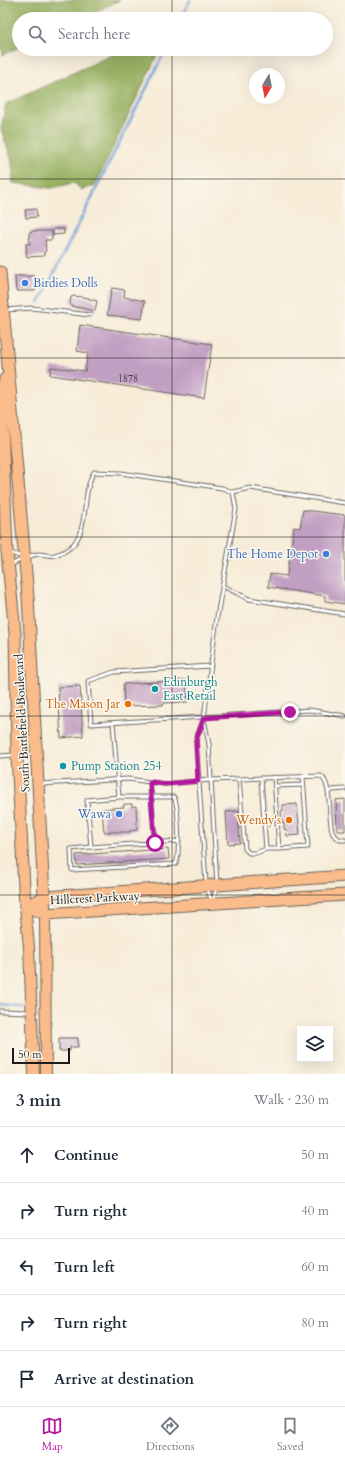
<!DOCTYPE html>
<meta charset="utf-8">
<style>
:root{--surface:#fff;--page:#f6f6f7;--text:#1f2937;--muted:#747a83;--line:#e0e1e3;--accent:#b5179e}
body{margin:0;font-family:Cardo,serif;background:var(--page);color:var(--text)}
.controls{position:absolute;right:12px;bottom:12px;display:grid;overflow:hidden;border-radius:0px;box-shadow:0 4px 16px #0002}
.controls button{width:36px;height:36px;display:grid;place-items:center;padding:0;border:0;border-bottom:1px solid var(--line);background:var(--surface);color:var(--text);font:20px sans-serif}
.compass{position:absolute;left:249px;top:68px;width:36px;height:36px;border-radius:50%;background:var(--surface);box-shadow:0 4px 16px #0002;rotate:190deg}
.scale{position:absolute;left:12px;bottom:10px;width:58px;box-sizing:border-box;padding-left:4px;border:2px solid #1c1c1c;border-top:0;font-size:11px;line-height:14px;white-space:nowrap;color:#1c1c1c;-webkit-text-stroke:3px #fbf7ec;paint-order:stroke}
.stop{position:absolute;width:12px;height:12px;margin:-9px;border:3px solid #b5179e;border-radius:50%;background:#fff}
.stop.end{background:#b5179e;border-color:#fff;box-shadow:0 1px 4px #0008}
.list{margin:0;padding:0;list-style:none}
h2{display:flex;justify-content:space-between;align-items:center;height:52px;margin:0;padding:0 16px;font-size:17px}
h2 small{font-size:13px;font-weight:400;color:var(--muted)}
.list li{display:grid;grid-template-columns:26px 1fr auto;gap:12px;align-items:center;box-sizing:border-box;height:56px;padding:0 16px;border-top:1px solid var(--line)}
.list b{display:block;font-size:15px;white-space:nowrap}
.list em{font-size:13px;font-style:normal;color:var(--muted)}
.icon{flex:none;width:22px;height:22px;fill:none;stroke:currentColor;stroke-width:2;stroke-linecap:round;stroke-linejoin:round}
.map{position:relative;flex:none;width:345px;height:1074px;overflow:hidden}
.search{position:absolute;background:var(--surface);box-shadow:0 4px 16px #0002;left:12px;right:12px;top:12px;height:44px;display:flex;align-items:center;gap:10px;box-sizing:border-box;padding:0 14px;border-radius:22px;color:var(--muted);font-size:15px}
.sheet{height:332px;background:var(--surface)}
nav{display:flex;justify-content:space-around;align-items:center;box-sizing:border-box;height:56px;border-top:1px solid var(--line);background:var(--surface);font-size:11px;color:var(--muted)}
nav a{display:grid;justify-items:center;gap:2px}
nav .on{color:var(--accent)}
.map>svg:first-child{display:block}
</style>
<div class="map">
<svg width="345" height="1074" viewBox="0 0 345 1074">
<rect width="100%" height="100%" fill="#fbf7ec"/>
<filter id="ink" filterUnits="userSpaceOnUse"><feTurbulence type="fractalNoise" baseFrequency=".025" numOctaves="2"/><feDisplacementMap in="SourceGraphic" scale="8" xChannelSelector="R" yChannelSelector="G"/><feConvolveMatrix kernelMatrix="1 2 1 2 8 2 1 2 1" color-interpolation-filters="sRGB"/></filter>
<filter id="wash" filterUnits="userSpaceOnUse"><feTurbulence type="fractalNoise" baseFrequency=".012" numOctaves="4" result="noise"/><feDisplacementMap in="SourceGraphic" scale="16" xChannelSelector="R" yChannelSelector="G"/><feGaussianBlur stdDeviation="0.9" result="paint"/><feColorMatrix in="noise" values="0 0 0 0 0 0 0 0 0 0 0 0 0 0 0 0 0 1.4 0 .05"/><feComposite in="paint" operator="in"/></filter>
<g filter="url(#wash)">
<rect width="100%" height="100%" fill="#f7ecd8"/>
<path fill="#98b162" stroke="#5a663f" d="M0 0H120L79 19H19V47L3 55 0 40Z
M125 49H160L95 185 82 190 74 183 51 188 13 183 12 161 1 129 6 104Z"/>
<g fill="none" stroke-linecap="round" stroke-linejoin="round">
<path stroke="#67a0d6" stroke-width="2.5" d="M181 19 190 0
M39 303 166 49
M0 1005 28 1008"/>
</g>
<g id="blocks">
<path fill="#c19fc3" d="M36 209 37 217 26 218 25 210Z
M53 229H64V234L53 235Z
M32 231H52V240H45L46 251 44 252V256L27 257 26 244H30L29 233Z
M15 276H35V291H16Z
M112 288 125 290 124 297 145 301 142 319 107 315Z
M74 296 89 298V299L97 301 95 311 72 306 70 304 71 297Z
M80 325 212 344 204 398 50 375 51 367 85 371 88 353 77 351Z
M303 510 345 515V604L325 601V596L268 587 270 574 287 576 294 527 300 528Z
M186 680 188 702 163 703V705L124 706 123 684Z
M80 686 83 736 61 738 58 687Z
M345 799V831H337L336 800Z
M124 804H132V807L136 806 137 830 129 831 130 832H104L102 809 124 807Z
M297 804 300 835 287 836 286 829H284V823L282 822 281 811 283 810V805Z
M238 811 240 843 228 844 226 812Z
M168 849 169 859 77 865 76 855Z
M59 1038H78V1047H70V1051H59Z"/>
</g>
</g>
<g filter="url(#ink)">
<use href="#blocks" fill-opacity="0" stroke="#69655e" stroke-width="1"/>
<g fill="none" stroke-linecap="round" stroke-linejoin="round">
<defs>
<path id="lane" d="M6 310 32 308 90 315
M233 492 250 488 345 503
M11 553 22 557
M27 557C31 556 35 554 39 554 45 554 50 557 55 555 95 545 78 498 94 472L121 473 222 488 233 492 236 509 217 617 204 718 196 740 206 883
M11 565 22 559
M223 586 249 599 345 614
M210 666 114 672 88 681 91 724 310 710 345 716
M204 720 209 744 217 885 213 901
M113 723 119 797 87 800 91 847 71 849 72 870 176 864C180 853 179 807 174 797H119
M20 755 34 754
M0 756 14 755
M274 777 279 849 308 847 303 776
M261 778 266 849H279
M239 780 245 849 249 853H256L266 849
M150 782 155 843
M41 784 128 779 165 784 210 780 321 776C333 786 327 819 333 834L340 840H345
M275 786 303 785
M328 793 332 790 345 789
M91 847 179 841
M207 888 212 902
M0 1011 30 1012"/>
<path id="primary" d="M25 906 29 947 34 1074
M45 914 46 1074"/>
<path id="highway" d="M0 272 28 597 45 914
M5 379 1 395 7 552 15 633 17 755 25 906
M25 906 45 897 345 876
M25 906 45 914 345 895"/>
</defs>
<use href="#lane" stroke="#69655e" stroke-width="5"/>
<use href="#primary" stroke="#69655e" stroke-width="12"/>
<use href="#highway" stroke="#69655e" stroke-width="13"/>
<use href="#lane" stroke="#fff" stroke-width="3"/>
<use href="#primary" stroke="#fabc8b" stroke-width="10"/>
<use href="#highway" stroke="#fabc8b" stroke-width="11"/>
</g>
</g>
<g fill="none" stroke-linecap="round" stroke-linejoin="round" filter="url(#ink)">
<path stroke="#b5179e" stroke-width="5" d="M155 843 150 782 165 784 198 781 196 740 204 718 290 712"/>
</g>
<path fill="none" stroke="#1c1c1c" stroke-width="1" stroke-opacity="0.55" d="M172 0V19M172 49V1074M0 179H345M0 358H345M0 537H345M0 716H345M0 895H345"/>
<g fill="#3f7fe0" stroke="#fbf7ec" stroke-width="1.5">
<circle cx="25" cy="283" r="4"/>
<circle cx="326" cy="554" r="4"/>
<circle cx="119" cy="814" r="4"/>
</g>
<g fill="#0f9aa8" stroke="#fbf7ec" stroke-width="1.5">
<circle cx="155" cy="689" r="4"/>
<circle cx="63" cy="766" r="4"/>
</g>
<g fill="#e8710a" stroke="#fbf7ec" stroke-width="1.5">
<circle cx="128" cy="704" r="4"/>
<circle cx="289" cy="820" r="4"/>
</g>
<g text-anchor="middle" stroke-width="3" stroke-linejoin="round" paint-order="stroke">
<g font-size="10" fill="#453d46">
<text x="128" y="382">1878</text>
</g>
<g font-size="12" fill="#366cbe" stroke="#fbf7ec" text-anchor="end">
<text x="33" y="287" text-anchor="start">Birdies Dolls</text>
<text x="318" y="558">The Home Depot</text>
<text x="111" y="818">Wawa</text>
</g>
<g font-size="12" fill="#0d838f" stroke="#fbf7ec" text-anchor="start">
<text x="163" y="686">Edinburgh<tspan x="163" dy="14">East Retail</tspan></text>
<text x="71" y="770">Pump Station 254</text>
</g>
<g font-size="12" fill="#c56008" stroke="#fbf7ec" text-anchor="end">
<text x="120" y="708">The Mason Jar</text>
<text x="281" y="824">Wendy's</text>
</g>
<g font-size="12" fill="#1c1c1c" stroke="#fbf7ec">
<text transform="translate(22 723) rotate(-93)" y="4">South Battlefield Boulevard</text>
<text transform="translate(95 898) rotate(-3)" y="4">Hillcrest Parkway</text>
</g>
</g>
</svg>
<div class="controls">
<button><svg class="icon" aria-label="layers" viewBox="0 0 24 24"><path d="M12 4l9 5-9 5-9-5zM3 14l9 5 9-5"/></svg></button>
</div>
<svg class="compass" viewBox="-18 -18 36 36"><path d="M0-13l5 13h-10z" fill="#e53935"/><path d="M0 13l5-13h-10z" fill="#747a83"/></svg>
<div class="scale">50 m</div>
<div class="stop" style="left:155px;top:843px"></div>
<div class="stop end" style="left:290px;top:712px"></div>
<div class="search"><svg class="icon" aria-label="search" viewBox="0 0 24 24"><circle cx="10" cy="10" r="6"/><path d="M15 15l6 6"/></svg>Search here</div>
</div>
<section class="sheet">
<h2>3 min<small>Walk · 230 m</small></h2>
<ul class="list">
<li><svg class="icon" aria-label="ahead" viewBox="0 0 24 24"><path d="M12 20V5M6 11l6-6 6 6"/></svg><div><b>Continue</b></div><em>50 m</em></li>
<li><svg class="icon" aria-label="right" viewBox="0 0 24 24"><path d="M7 20v-9h11M14 6l5 5-5 5"/></svg><div><b>Turn right</b></div><em>40 m</em></li>
<li><svg class="icon" aria-label="left" viewBox="0 0 24 24"><path d="M17 20v-9H6M10 6l-5 5 5 5"/></svg><div><b>Turn left</b></div><em>60 m</em></li>
<li><svg class="icon" aria-label="right" viewBox="0 0 24 24"><path d="M7 20v-9h11M14 6l5 5-5 5"/></svg><div><b>Turn right</b></div><em>80 m</em></li>
<li><svg class="icon" aria-label="arrive" viewBox="0 0 24 24"><path d="M6 21V4h12l-3 4 3 4H6"/></svg><div><b>Arrive at destination</b></div></li>
</ul>
</section>
<nav>
<a class="on"><svg class="icon" aria-label="map" viewBox="0 0 24 24"><path d="M3 6l6-2 6 2 6-2v14l-6 2-6-2-6 2zM9 4v14M15 6v14"/></svg>Map</a>
<a><svg class="icon" aria-label="directions" viewBox="0 0 24 24"><path d="M12 3l9 9-9 9-9-9zM9 14v-3h6M13 9l2 2-2 2"/></svg>Directions</a>
<a><svg class="icon" aria-label="saved" viewBox="0 0 24 24"><path d="M7 4h10v16l-5-4-5 4z"/></svg>Saved</a>
</nav>
